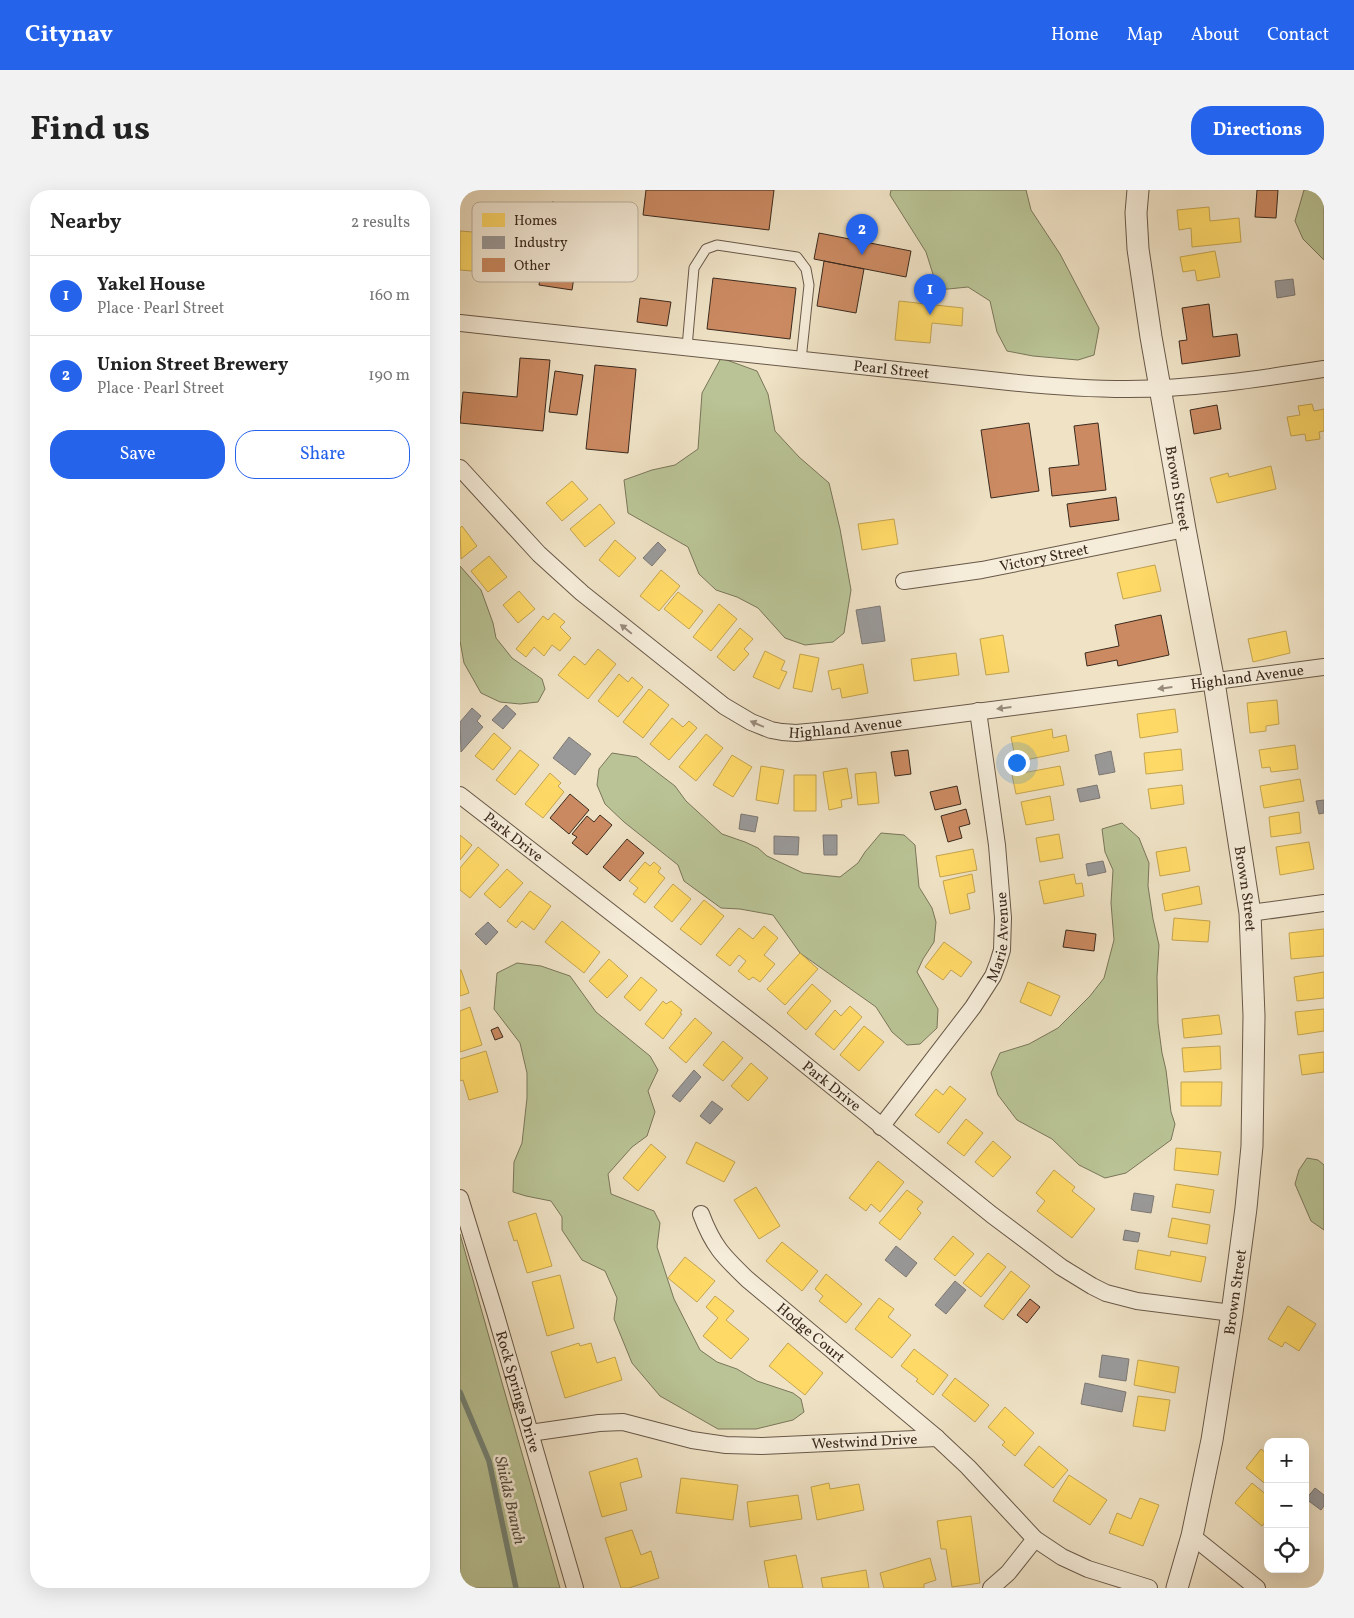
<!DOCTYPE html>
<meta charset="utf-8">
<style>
:root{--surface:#fff;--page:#f2f2f2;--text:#222;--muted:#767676;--line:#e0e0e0;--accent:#2563eb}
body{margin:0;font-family:Vollkorn,serif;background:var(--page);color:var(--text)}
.controls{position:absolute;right:15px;bottom:15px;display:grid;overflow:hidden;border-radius:10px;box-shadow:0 5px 20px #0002}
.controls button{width:45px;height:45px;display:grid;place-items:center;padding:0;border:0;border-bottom:1px solid var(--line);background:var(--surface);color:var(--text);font:25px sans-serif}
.you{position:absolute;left:556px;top:572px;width:18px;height:18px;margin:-12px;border:4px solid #fff;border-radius:50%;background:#1a73e8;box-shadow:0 0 0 8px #1a73e833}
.badge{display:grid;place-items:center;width:32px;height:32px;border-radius:50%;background:var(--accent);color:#fff;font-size:16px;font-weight:700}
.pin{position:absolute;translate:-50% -41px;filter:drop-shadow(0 1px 2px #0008)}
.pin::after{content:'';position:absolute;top:26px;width:18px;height:15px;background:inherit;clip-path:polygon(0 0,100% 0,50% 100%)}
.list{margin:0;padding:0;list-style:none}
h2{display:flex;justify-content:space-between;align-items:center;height:65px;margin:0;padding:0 20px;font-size:21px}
h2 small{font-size:16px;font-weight:400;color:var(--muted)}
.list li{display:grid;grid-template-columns:32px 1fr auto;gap:15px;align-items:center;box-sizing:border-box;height:80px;padding:0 20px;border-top:1px solid var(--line)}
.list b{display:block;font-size:19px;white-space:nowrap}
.list p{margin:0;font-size:16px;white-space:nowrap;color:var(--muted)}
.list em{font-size:16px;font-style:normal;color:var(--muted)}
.actions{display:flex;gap:10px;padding:15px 20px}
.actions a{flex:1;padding:11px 0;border:1px solid var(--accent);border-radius:20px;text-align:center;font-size:18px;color:var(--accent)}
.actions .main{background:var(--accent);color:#fff}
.icon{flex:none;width:28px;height:28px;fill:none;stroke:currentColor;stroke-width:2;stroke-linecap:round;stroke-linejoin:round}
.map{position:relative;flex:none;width:864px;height:1398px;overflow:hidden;border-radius:20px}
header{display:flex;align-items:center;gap:30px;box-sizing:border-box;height:70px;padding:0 25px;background:var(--accent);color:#fff}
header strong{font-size:24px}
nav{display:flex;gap:28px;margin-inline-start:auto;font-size:18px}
.intro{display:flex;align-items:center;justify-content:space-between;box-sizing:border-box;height:120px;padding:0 30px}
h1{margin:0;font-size:35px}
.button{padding:12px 22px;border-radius:20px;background:var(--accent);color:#fff;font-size:18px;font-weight:700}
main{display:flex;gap:30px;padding:0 30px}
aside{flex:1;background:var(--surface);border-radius:20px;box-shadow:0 5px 20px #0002}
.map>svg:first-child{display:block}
</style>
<header>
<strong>Citynav</strong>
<nav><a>Home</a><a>Map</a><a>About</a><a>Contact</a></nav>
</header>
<div class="intro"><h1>Find us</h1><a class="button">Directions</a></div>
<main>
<aside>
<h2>Nearby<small>2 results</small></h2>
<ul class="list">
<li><span class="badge">1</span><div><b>Yakel House</b><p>Place · Pearl Street</p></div><em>160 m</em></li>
<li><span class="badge">2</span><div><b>Union Street Brewery</b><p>Place · Pearl Street</p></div><em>190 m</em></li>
</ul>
<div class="actions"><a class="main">Save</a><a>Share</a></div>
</aside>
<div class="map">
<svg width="864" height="1398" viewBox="0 0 864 1398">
<rect width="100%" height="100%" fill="#efe2c5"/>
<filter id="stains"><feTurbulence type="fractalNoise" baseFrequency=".004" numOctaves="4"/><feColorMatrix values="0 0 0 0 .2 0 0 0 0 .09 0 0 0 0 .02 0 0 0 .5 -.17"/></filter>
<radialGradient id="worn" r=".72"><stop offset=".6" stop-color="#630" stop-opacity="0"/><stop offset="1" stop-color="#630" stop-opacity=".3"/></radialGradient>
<path fill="#b9c395" stroke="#7a765a" d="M431 0H566L571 20 600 64 639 138 634 165 618 170 573 166 547 161 537 142 530 111 508 97 478 100 466 62 430 5Z
M844 0H864V70L843 49 835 31Z
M261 168 297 181 308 204 315 241 339 267 369 293 380 339 391 400 384 443 373 452 345 455 325 448 298 418 277 407 256 400 239 384 228 357 168 323 164 290 192 280 215 275 238 259 242 203Z
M0 376 21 400 33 433 36 448 52 468 82 489 85 499 78 512 60 514 40 512 21 503 4 473 0 451Z
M152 563 177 567 215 596 226 611 262 644 285 652 298 658 307 666 343 683 380 687 398 673 405 662 421 643 444 645 455 655 459 697 472 718 476 732 474 752 463 769 457 782 478 819 477 838 460 854 447 855 432 842 416 817 340 763 313 725 280 719 261 718 224 691 218 675 164 632 145 614 137 595 139 579Z
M662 633 679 648 689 673 688 696 693 729 699 755 697 787 698 833 702 863 706 880 711 922 715 934 711 950 666 983 645 988 619 975 592 949 557 930 538 905 531 883 540 863 569 854 598 838 630 806 644 788 654 750 651 713 653 680 645 662 642 639Z
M57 773 81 776 110 786 136 822 190 866 198 880 188 901 195 922 187 946 172 957 148 984 151 1004 194 1021 200 1033 197 1057 214 1109 240 1160 257 1172 277 1179 297 1191 333 1203 341 1209 344 1222 333 1230 296 1239H258L200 1206 172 1173 154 1129 157 1108 145 1081 122 1070 102 1040V1027L91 1011 66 1006 53 1002 54 972 62 953 67 908V883L60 853 34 819 37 783Z
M847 968 858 970 864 975V1040L851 1031 835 994 839 980Z
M0 1044 100 1398H0Z"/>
<path fill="#ffd966" stroke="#c4a450" d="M749 17 750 31 779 28 781 52 732 57 731 38 719 40 717 20Z
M0 41 26 43 24 82 0 80Z
M755 61 760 87 737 91 735 80 723 82 720 67Z
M439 111 503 118 502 136 472 133 470 153 435 150Z
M852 214 854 221 864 219V241L859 242 860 249 846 251 845 244 831 246 827 227 840 225 838 216Z
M811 276 816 299 757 313 750 288 768 283 769 287Z
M112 291 128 309 102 331 86 313Z
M140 314 155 333 125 357 110 339Z
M434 329 438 354 402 360 398 334Z
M2 336 17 356 1 369 0 338Z
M155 350 176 368 159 387 139 370Z
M29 366 47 387 28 402 11 381Z
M695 375 701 401 663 409 657 383Z
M201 380 220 396 199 421 180 406Z
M59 401 75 419 58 433 43 415Z
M218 402 243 421 229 439 204 419Z
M259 414 277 429 251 461 233 447Z
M94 423 105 432 100 437 111 448 100 461 92 455 84 466 74 457 66 467 56 459 83 426 88 430Z
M280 438 293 449 284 459 289 464 274 481 257 467Z
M826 441 830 463 793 472 788 449Z
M543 445 549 482 526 485 520 449Z
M138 459 156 474 128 509 98 485 114 466 125 475Z
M305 461 325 471 321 480 327 482 319 499 293 487Z
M496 463 499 485 454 491 451 469Z
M340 464 359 468 352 502 333 498Z
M403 474 408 503 382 508 380 498 372 500 368 481Z
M159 484 168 492 172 487 183 497 158 527 138 511Z
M189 499 209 515 183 548 163 532Z
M817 510 819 534 806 536V541L790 543 787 513Z
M715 519 718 542 680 548 677 524Z
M212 528 223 537 229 531 237 538 209 570 190 554Z
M592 539 593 548 606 545 609 561 556 572 551 547Z
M34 543 51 558 33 580 15 566Z
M246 544 263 558 236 591 219 577Z
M835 555 838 579 811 582 810 577 802 578 799 560Z
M721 559 723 580 686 584 684 563Z
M60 560 79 575 55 605 36 590Z
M272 565 292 577 273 607 253 595Z
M301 576 324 580 318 614 296 610Z
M600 576 604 595 556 604 552 585Z
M387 578 392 608 381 610 382 617 369 620 363 582Z
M416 582 419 613 398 615 395 584Z
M90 583 101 593 98 596 104 602 83 628 65 614Z
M334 585H356V621H334Z
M840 589 844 611 804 618 800 596Z
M722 595 724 614 691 619 688 599Z
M590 606 594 630 566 635 561 612Z
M839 622 841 643 811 647 809 627Z
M599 644 603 668 580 672 576 648Z
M0 645 12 655 0 670Z
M849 652 854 679 820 685 816 657Z
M18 657 39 675 10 708 0 700V678Z
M726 657 730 681 700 686 696 662Z
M513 659 517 680 480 687 476 666Z
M185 672 190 676 194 672 201 678 198 682 205 688 185 713 173 704 178 698 169 691Z
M47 679 63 693 40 718 24 704Z
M512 684 515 702 507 704 510 719 490 724 483 691Z
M614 684 616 694 622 693 624 706 584 714 579 691Z
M213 694 231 709 212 732 194 717Z
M739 696 742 714 705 721 702 704Z
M70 701 91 716 74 740 62 731 56 738 47 731Z
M244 710 264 726 241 755 220 739Z
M714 728 750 731 748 752 712 750Z
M102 731 140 762 124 783 85 752Z
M304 736 318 748 304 765 315 774 300 792 293 787 289 790 278 781 286 771 279 765 270 776 256 765 279 738 293 749Z
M864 739V766L831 769 829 743Z
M484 752 512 772 501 787 491 780 483 790 465 777Z
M340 763 358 779 325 815 307 799Z
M149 769 168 786 147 808 129 791Z
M0 780H1L9 803 0 806Z
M864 782V808L837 811 834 787Z
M181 787 197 800 180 821 164 807Z
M568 792 600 806 591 826 560 812Z
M352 794 371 811 346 840 327 823Z
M203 811 206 814 211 811 222 820 220 823 222 824 203 849 185 834Z
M390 816 402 827 374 860 355 844 375 820 381 826Z
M10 817 22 855 0 862V821Z
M864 819V841L838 845 835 822Z
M759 825 762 844 724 848 722 829Z
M235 828 252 843 226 873 209 858Z
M404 836 424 852 399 881 380 865Z
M263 851 283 868 263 891 243 875Z
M760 856 761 879 724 882 722 858Z
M26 861 38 902 9 910 3 890 0 891V869Z
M864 862V882L842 885 839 865Z
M291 873 308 888 288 911 271 896Z
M721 892H762L761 916H721Z
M490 896 506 909 479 943 455 925 476 899 483 905Z
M506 929 523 943 504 966 487 953Z
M533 951 551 967 533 987 515 972Z
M236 952 275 972 264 992 226 973Z
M191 954 206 967 178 1001 163 988Z
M716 958 761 962 758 985 714 980Z
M418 971 444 992 420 1022 411 1014 406 1021 389 1008Z
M594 980 615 997 612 1001 635 1019 612 1048 577 1021 585 1011 576 1003Z
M716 994 754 1000 750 1023 712 1017Z
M296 997 320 1036 299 1049 274 1010Z
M447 1000 463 1012 457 1019 461 1023 440 1050 419 1033Z
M76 1023 92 1076 67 1083 57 1050 54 1051 48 1032Z
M712 1028 750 1035 747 1054 708 1047Z
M493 1046 514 1064 495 1086 474 1069Z
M322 1052 358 1081 342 1101 306 1071Z
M678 1060 710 1066 711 1061 746 1067 741 1092 675 1079Z
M528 1063 546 1077 521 1107 503 1093Z
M225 1067 255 1091 237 1112 208 1088Z
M551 1081 570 1096 543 1130 524 1116Z
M366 1084 402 1114 386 1133 359 1111 363 1106 355 1099Z
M100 1085 114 1138 87 1146 72 1092Z
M255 1106 274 1121 266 1130 289 1149 271 1169 243 1146 258 1128 246 1117Z
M419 1108 434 1119 428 1127 451 1145 432 1168 395 1139Z
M828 1116 856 1134 839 1161 825 1152 822 1157 808 1149Z
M119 1153 120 1156 131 1153 137 1173 155 1167 162 1190 105 1208 91 1162Z
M328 1153 363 1183 345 1205 309 1176Z
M454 1159 488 1185 473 1205 456 1191 458 1189 441 1176Z
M678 1170 719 1177 715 1203 674 1195Z
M495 1188 529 1215 515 1232 482 1205Z
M678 1206 710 1210 705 1241 673 1236Z
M545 1217 574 1243 555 1266 542 1255 545 1252 528 1237Z
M579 1256 608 1280 593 1298 564 1275Z
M801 1259 808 1265V1296L786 1278Z
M177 1268 182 1287 160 1293 167 1320 142 1327 129 1282Z
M609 1285 647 1310 630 1335 593 1311Z
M221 1288 278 1295 273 1330 216 1323Z
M369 1293 370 1299 399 1294 404 1320 357 1330 351 1297Z
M792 1293 808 1306V1329L802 1336 775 1313Z
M338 1305 342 1329 290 1337 287 1312Z
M680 1308 699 1315 683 1356 649 1343 657 1323 671 1329Z
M511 1326 520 1393 492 1397 486 1359H481L477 1331Z
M172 1340 181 1365 191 1361 199 1388 169 1398H161L145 1348Z
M336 1365 343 1398H309L304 1371Z
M470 1368 476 1390 464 1394V1398H424L420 1383Z
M406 1380 409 1398H363L361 1388Z"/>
<path fill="#999" stroke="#7d7874" d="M833 89 835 105 817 108 815 91Z
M198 352 206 360 192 376 183 368Z
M420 416 425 451 402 454 396 420Z
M46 515 56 524 43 539 32 530Z
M12 518 21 526 17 531 23 537 1 562 0 532Z
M109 547 131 564 115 585 93 568Z
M651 561 655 582 639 585 635 565Z
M637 595 640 608 620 612 617 599Z
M864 610V623L859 624 856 611Z
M281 624 298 627 295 642 279 639Z
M363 645H377V665H364Z
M314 646 339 647 338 665 314 664Z
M643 671 646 682 628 686 626 674Z
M28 732 38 742 26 755 15 744Z
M234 880 241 887 220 912 212 906Z
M252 911 263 919 250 934 240 926Z
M674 1003 694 1006 691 1023 671 1020Z
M665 1040 680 1043 678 1052 663 1050Z
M436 1056 457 1073 446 1087 425 1070Z
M495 1091 506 1100 486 1124 475 1115Z
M642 1165 669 1169 666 1191 639 1187Z
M625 1193 666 1202 662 1222 621 1214Z
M855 1298 864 1305V1316L861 1320 846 1309Z"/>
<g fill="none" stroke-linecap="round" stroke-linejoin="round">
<path stroke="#748376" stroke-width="5.5" d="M0 1202 29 1271 56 1398"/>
</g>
<path fill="#cb8a62" stroke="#3b2a1e" d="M186 0H314L309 40 183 25Z
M797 0H818L816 28 795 27Z
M92 12 125 17 112 100 79 95Z
M359 43 451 61 446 87 354 69Z
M364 71 404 79 396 123 357 116Z
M253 88 336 98 330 149 247 139Z
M180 108 211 112 207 136 177 132Z
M749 114 753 147 777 144 780 166 722 174 719 151 727 150 722 118Z
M60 168 90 170 83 241 0 233 3 202 57 207Z
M135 175 176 179 168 263 126 259Z
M95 181 123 185 117 225 89 222Z
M757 215 761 239 734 244 730 220Z
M569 233 579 301 531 308 521 240Z
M638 233 646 300 592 306 589 278 619 275 614 236Z
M656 307 659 330 610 337 607 314Z
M701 425 709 465 658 476 657 470 627 476 625 463 659 456 655 435Z
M448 560 451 584 435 586 431 562Z
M497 596 501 614 475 620 470 602Z
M110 604 129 620 109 644 90 628Z
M506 619 510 634 499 637 502 648 488 652 481 626Z
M140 625 152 635 127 665 112 653 117 647 112 644 127 626 134 632Z
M167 649 184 663 160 691 143 677Z
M606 740 636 744 634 761 603 757Z
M38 837 43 847 35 850 31 840Z
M570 1109 580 1117 567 1133 557 1125Z"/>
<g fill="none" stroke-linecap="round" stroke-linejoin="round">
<defs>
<path id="service" d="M227 157 234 78 246 59 257 55 337 67 346 79 349 95 341 170"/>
<g id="minor">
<path id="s1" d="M0 133 549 192C588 196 628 199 667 199 733 199 799 189 864 179"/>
<path id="s2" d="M0 278 79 364 122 403 264 516 291 532 311 540 322 542 336 543 391 538 864 477"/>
<path id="s3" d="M444 391 522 380 725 339"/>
<path id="s4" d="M0 605 311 847 532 1025 601 1077 632 1096 646 1103 677 1111 772 1123"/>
<path d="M790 723 864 713"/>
<path id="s5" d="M421 937 513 817 533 786 538 773 542 760 543 728 537 655 518 521"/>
<path id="s6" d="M0 1008 35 1122 115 1398"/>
<path id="s7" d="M241 1024C253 1056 263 1066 287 1089L477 1248 508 1277 575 1349 602 1367 628 1379 689 1398"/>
<path id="s8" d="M70 1243 139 1233 163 1232 232 1250 266 1255 302 1256 477 1248"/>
<path d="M732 1346 797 1398"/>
<path d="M531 1398 548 1383 575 1349"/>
</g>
<g id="tertiary">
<path id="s9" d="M678 0 676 23 678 59 691 147 725 339 754 492 790 723 794 826 792 956 786 1018 772 1123 752 1250 732 1346 717 1398"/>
</g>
</defs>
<use href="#service" stroke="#685848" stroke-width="11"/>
<use href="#minor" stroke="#685848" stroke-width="18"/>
<use href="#tertiary" stroke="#685848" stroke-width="23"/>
<use href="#service" stroke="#f5ecd9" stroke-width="9"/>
<use href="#minor" stroke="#f5ecd9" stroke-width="16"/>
<use href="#tertiary" stroke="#f5ecd9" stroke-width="21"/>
</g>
<defs><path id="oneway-solid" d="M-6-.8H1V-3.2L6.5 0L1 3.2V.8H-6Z" transform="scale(1.25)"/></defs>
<g fill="#988b7c">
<use href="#oneway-solid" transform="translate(166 439) rotate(-141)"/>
<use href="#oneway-solid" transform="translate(705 498) rotate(173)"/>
<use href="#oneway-solid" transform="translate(544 518) rotate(173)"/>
<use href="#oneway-solid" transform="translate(297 534) rotate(-157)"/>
</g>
<g text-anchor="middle" stroke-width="5" stroke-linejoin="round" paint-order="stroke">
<g font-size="15" fill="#3b2a1e" stroke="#f5ecd9">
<text dy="5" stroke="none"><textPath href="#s1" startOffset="434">Pearl Street</textPath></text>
<text dy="5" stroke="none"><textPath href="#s9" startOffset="302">Brown Street</textPath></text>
<text dy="5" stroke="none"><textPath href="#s3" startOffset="142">Victory Street</textPath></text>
<text dy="5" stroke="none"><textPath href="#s2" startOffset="889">Highland Avenue</textPath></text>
<text dy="5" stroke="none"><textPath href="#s2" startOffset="484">Highland Avenue</textPath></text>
<text dy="5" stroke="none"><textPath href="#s4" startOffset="68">Park Drive</textPath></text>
<text dy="5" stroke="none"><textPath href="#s9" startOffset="708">Brown Street</textPath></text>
<text dy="5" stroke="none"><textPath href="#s5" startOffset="228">Marie Avenue</textPath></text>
<text dy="5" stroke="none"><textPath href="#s4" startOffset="472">Park Drive</textPath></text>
<text transform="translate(775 1102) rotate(-82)" y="5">Brown Street</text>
<text dy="5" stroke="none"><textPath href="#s7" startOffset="164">Hodge Court</textPath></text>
<text dy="5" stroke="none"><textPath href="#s6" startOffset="202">Rock Springs Drive</textPath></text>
<text dy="5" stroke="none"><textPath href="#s8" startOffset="338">Westwind Drive</textPath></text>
</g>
<g font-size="16" font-style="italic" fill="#534f42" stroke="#f5ecd9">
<text transform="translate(51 1310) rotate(77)" y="6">Shields Branch</text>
</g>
</g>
<rect x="12" y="12" width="166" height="80" rx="8" fill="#f5ecd9" stroke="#bdb2a1" stroke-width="1"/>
<rect x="22" y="23" width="23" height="14" fill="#ffd966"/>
<rect x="22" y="46" width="23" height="13" fill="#999"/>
<rect x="22" y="68" width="23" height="14" fill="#cb8a62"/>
<g font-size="14" fill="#3b2a1e">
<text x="54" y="35">Homes</text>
<text x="54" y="57">Industry</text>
<text x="54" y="80">Other</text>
</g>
<rect width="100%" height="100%" filter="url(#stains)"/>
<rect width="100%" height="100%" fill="url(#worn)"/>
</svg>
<div class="controls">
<button>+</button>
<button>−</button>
<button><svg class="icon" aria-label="locate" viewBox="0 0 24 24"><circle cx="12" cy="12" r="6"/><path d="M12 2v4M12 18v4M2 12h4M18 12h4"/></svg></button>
</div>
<div class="you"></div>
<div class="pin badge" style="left:470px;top:125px">1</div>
<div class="pin badge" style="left:402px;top:65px">2</div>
</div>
</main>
